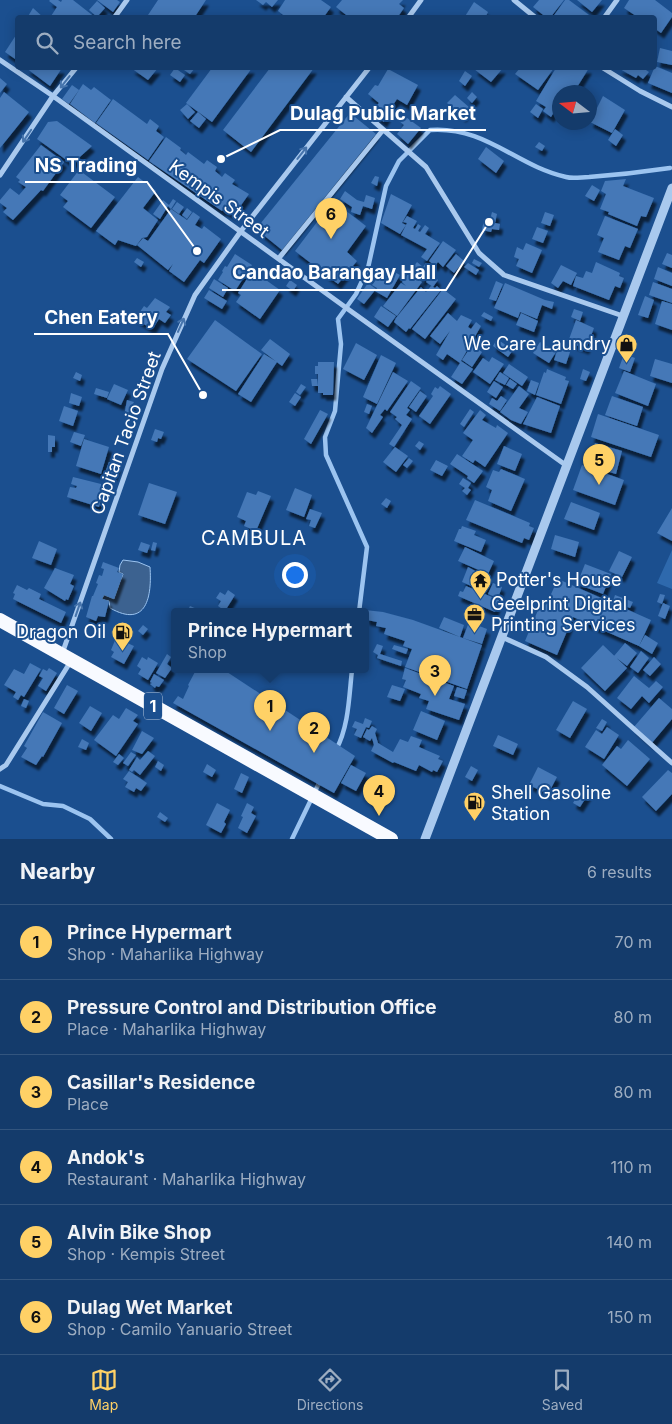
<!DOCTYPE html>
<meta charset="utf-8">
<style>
:root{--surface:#143b6b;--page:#214673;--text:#f1f3f6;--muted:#9dadc1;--line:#33557e;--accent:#ffd166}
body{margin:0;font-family:Inter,sans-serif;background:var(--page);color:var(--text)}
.compass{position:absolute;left:552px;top:85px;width:45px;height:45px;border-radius:50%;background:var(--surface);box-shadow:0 2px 12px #0003;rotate:286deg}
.you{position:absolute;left:294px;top:574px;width:18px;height:18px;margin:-12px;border:4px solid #fff;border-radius:50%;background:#1a73e8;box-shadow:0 0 0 8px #1a73e833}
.badge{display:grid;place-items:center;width:32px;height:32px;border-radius:50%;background:var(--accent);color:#111;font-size:16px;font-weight:700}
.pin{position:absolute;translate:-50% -41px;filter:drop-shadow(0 1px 2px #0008)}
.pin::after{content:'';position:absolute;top:26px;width:18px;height:15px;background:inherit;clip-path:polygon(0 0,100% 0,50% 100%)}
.popup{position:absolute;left:171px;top:608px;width:198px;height:65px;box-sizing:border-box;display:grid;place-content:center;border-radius:5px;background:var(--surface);filter:drop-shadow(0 1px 4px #0005);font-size:16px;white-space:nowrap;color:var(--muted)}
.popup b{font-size:19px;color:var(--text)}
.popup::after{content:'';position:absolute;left:50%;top:100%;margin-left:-10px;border:10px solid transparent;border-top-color:var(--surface)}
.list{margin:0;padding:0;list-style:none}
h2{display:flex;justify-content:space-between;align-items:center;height:65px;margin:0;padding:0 20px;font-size:21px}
h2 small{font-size:16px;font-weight:400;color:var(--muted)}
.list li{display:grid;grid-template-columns:32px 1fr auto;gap:15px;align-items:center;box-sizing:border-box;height:75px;padding:0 20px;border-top:1px solid var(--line)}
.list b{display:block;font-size:19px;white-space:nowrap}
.list p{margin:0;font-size:16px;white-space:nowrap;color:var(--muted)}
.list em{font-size:16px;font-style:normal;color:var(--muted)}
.icon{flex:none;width:28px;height:28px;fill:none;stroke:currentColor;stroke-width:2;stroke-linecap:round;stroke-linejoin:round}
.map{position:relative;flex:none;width:672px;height:839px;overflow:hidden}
.search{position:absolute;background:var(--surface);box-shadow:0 2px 12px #0003;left:15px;right:15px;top:15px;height:55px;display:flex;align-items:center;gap:12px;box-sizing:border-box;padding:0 18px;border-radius:5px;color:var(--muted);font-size:19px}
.sheet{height:515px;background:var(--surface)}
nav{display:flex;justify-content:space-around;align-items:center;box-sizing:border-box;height:70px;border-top:1px solid var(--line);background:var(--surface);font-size:14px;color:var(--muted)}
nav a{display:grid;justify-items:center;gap:2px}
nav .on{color:var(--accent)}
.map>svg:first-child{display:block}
</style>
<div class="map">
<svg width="672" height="839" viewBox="0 0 672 839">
<defs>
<filter id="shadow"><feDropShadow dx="3" dy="5.5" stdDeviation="1" flood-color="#0009"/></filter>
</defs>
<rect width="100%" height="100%" fill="#1b4f8f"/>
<path fill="#2e69ad" d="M672 550V589L657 583Z"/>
<path fill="#3c6290" stroke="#9cc4f0" d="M123 560 138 562 150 567C152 596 147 629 110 608L109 601 102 599 104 595 114 599 123 574 119 572 120 565Z"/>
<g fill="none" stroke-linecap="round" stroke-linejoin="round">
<path stroke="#9cc4f0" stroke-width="4.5" d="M359 612 367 547 326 455 325 437 335 411 341 344 338 319 356 294 368 268 386 186 399 161 430 130C486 126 516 166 566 177 573 179 582 177 589 177 616 175 643 172 670 168
M336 750C349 726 349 696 352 670
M0 786 43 804 63 806 90 819 111 839
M292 839 321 779"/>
</g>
<path fill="#4478b7" filter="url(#shadow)" d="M50 0H58L61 2 62 0H73L96 18H53L51 16 57 7 49 1Z
M97 0H117L120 2 113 12Z
M158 0H206L194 18H146Z
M256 0H278L272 7 266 2 263 5Z
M285 0H321L331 7 323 18H287L278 11Z
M342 0H403L399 4 404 8 397 18H350L336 7Z
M539 0H564L550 18H547L533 7Z
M565 0H569L589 15 587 18H552Z
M577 0H602L592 12Z
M629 0H655L672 13V17L661 33 654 28V18H639L624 8Z
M97 1 105 8 97 17 89 10Z
M474 2 488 12 485 18H464Z
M33 8 44 18H27Z
M18 32V61L5 52Z
M660 48 672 51V65L657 62Z
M655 66 672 73V93L648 83Z
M26 68H62L50 86Z
M131 68H158L148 80Z
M175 68 185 75 180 82 170 75Z
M181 68H195L190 74Z
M212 68H252L212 122 186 103Z
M270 68H314L251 152 223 130Z
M476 68H503L491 82 474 69Z
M520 68H554L538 90 515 74Z
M556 68H589L574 92H560V114L554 112 551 117 543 111 546 107 536 101Z
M618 68H643L649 72 643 79 638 75 636 78Z
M388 69 418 85 407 105 397 99 387 114 377 105 379 103 368 94 375 85 378 86Z
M465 71 472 76 465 86 459 81Z
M0 78 7 84 0 93Z
M83 84 91 90 94 87 111 100 95 123 70 104Z
M72 85 79 90 69 104 62 99Z
M4 92 29 112 0 148V98Z
M472 92 477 97 472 103 467 98Z
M455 95 470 108 463 117 447 103Z
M603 96 625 110 612 133 590 122Z
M113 99 147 124 150 119 159 126 156 131 164 137 148 160 96 123Z
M187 104 195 112 188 119 180 110Z
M536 104 543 109 538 118 530 112Z
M377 107 388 115 384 122 372 114Z
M198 112 206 119 199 128 190 121Z
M350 113 376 134 282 250 256 229Z
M403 115 421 128 408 144 397 134 404 125 399 121Z
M57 121 92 146 72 164 37 139 48 122Z
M615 129 623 135 616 146 608 140Z
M166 137 181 148 180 150 186 155 188 152 204 164 207 160 217 167 215 171 222 177 225 173 235 180 232 184 249 194 234 215 223 210 222 211 149 161Z
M539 142 545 146 542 151 535 147Z
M41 145 64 162 43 191 41 190 13 220 3 212 7 208 0 203V200L10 188 19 195 26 187 18 182 20 180 16 177Z
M486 147 504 161 496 173 478 159Z
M79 170 115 197 91 228 63 207 68 201 60 195Z
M375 176 379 177 377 186 371 183Z
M138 177 156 191 143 208 158 220 147 237 142 238 136 246 118 240 115 245 96 231Z
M626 179 623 186 654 198 646 217 641 216 637 226 608 214 609 212 600 209 606 194 601 191 605 181Z
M592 185 600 190 594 201 585 196Z
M345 191 357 200 364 202 366 195 375 198 372 209 363 206 360 215 351 212 352 207 340 199Z
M391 194 412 205 402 223 406 225 400 234 381 223Z
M173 199 176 201 171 209 168 206 160 219 153 214 163 200 169 205Z
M333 201 366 226 347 252 357 261 338 284 295 251Z
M177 202 184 207 179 214 172 209Z
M187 208 192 212 187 219 182 215Z
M171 209 187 220 193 212 200 217 195 225 202 229 204 226 221 239 204 263 200 260 184 282 169 271 173 264 168 270 137 245 143 238 148 241Z
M492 212 497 214 495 223 500 224 499 230 492 229 491 232 482 230 484 219 490 220Z
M545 212 554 215 550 226 541 223Z
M407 216 417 221 413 228 415 229 418 224 421 226 418 231 420 232 425 225 429 228 425 234 440 243 427 261 421 257 427 249 401 235 407 223 403 222Z
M605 216 638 229 630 248 625 246 619 260 598 252 604 238 597 235Z
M537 227 548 231 543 243 532 239Z
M443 241 456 250 443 267 438 262 435 266 429 261Z
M526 243 542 250 532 273 516 266 519 259 514 257 517 247 523 250Z
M667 253 672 255V268L662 264Z
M235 254 252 265 235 291 218 280 223 272 222 271 225 266 227 267Z
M456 254 464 261 454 273 446 266Z
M137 258 144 262 141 267 134 262Z
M474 259 482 263 479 267 472 263Z
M417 262 423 267 426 263 433 268 423 281 419 279 426 269 424 268 417 278 422 282 397 316 383 306 401 283 406 286 402 282Z
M596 262 620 273 619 276 624 278 620 288 615 286 609 300 573 286 576 276 583 278 586 271 592 273Z
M468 263 479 270 476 275 464 267Z
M561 265 577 273 571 285 563 281 558 288 551 283Z
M385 267 400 275 387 298 375 291 377 288 372 285Z
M658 267 672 273V286L654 279Z
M256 273 280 290 260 319 236 302 241 295 238 293 250 274 254 276Z
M432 274 438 280 433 287 426 282Z
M214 279 228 288 223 297 209 288Z
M290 280 297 285 293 291 286 286Z
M496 281 503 284 496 301 489 299Z
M653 282 672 289V303L649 295Z
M368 283 376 289 364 304 357 299Z
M505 283 545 300 554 302 552 309 542 305 537 319 520 312 518 318 494 308Z
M431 286 435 288 437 286 441 290 410 329 409 328 406 332 394 322 396 318 421 287 426 292Z
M443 289 456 299 425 339 412 329Z
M209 290 227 301 222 309 204 298Z
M645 296 654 300 648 318 638 315Z
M155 298 170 307 166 312 171 315 165 323 159 319 153 328 151 327 150 328 133 317 135 314 137 316 144 306 147 308Z
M662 301 672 304V330L655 324Z
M381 306 396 316 388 327 374 317Z
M574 309 583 312 580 321 571 317Z
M484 312 493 317 491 321 481 316Z
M448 313 457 321 461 315 472 320 468 327 471 329 476 322 481 326 461 361 473 369 462 384 451 377 460 363 447 354 443 360 436 355 450 331 440 344 430 336Z
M521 313 538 321 534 332 516 325Z
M215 320 262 354 236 391 187 359Z
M576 320 594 328 586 349 568 342Z
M270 339 290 354 282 366 261 350Z
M497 339 513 350 508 357 493 346Z
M540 342 556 352 549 363 533 353Z
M356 343 377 355 364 380 343 369Z
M472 345 482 352 472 367 462 360Z
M558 348 570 352 566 364 554 360Z
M264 354 277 362 251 402 238 394Z
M624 354 635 358 630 372 619 368Z
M381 355 396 363 377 404 363 397Z
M492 357 504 364 490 384 473 372 483 358 489 362Z
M655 359 672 364V383L650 376Z
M318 362H334L333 395H323V393H318V374H315V366H318Z
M509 364 528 377 522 386 503 373Z
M547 369 566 377 565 380 569 381 561 404 536 395 544 372 546 373Z
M583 369 590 372 586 381 580 379Z
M624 371 656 384 648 406 615 393Z
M76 372 82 375 80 381 73 378Z
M393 372 408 381 387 411 385 409 380 415 383 417 372 433 366 428Z
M500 372 509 378 505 385 495 380Z
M311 379H317L318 386H312Z
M510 379 517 384 513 389 506 385Z
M531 380 539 383 535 395 527 391Z
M411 381 421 388 407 408 410 410 406 415 412 419 394 447 389 444 402 425 395 419 397 417 390 412Z
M494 381 503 387 496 398 487 392Z
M114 384 128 390 121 405 107 399Z
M301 384 306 387 300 395 296 392Z
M440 386 451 394 430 424 419 416 433 396 431 394 435 387 438 389Z
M519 386 529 394 519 408 528 412 521 424 511 420 500 412Z
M96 388 109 392 107 398 94 394Z
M420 391 427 396 416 412 409 407Z
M71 393 82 397 79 406 69 403Z
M295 393 301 397 295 406 289 402Z
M501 396 507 400 500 411 489 404 492 398 497 401Z
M612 396 643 407 637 426 605 415Z
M537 397 560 406 551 433 523 424Z
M127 400 134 402 128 413 125 411Z
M367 404 372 406 369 414 364 412Z
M64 406 78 411 73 426 59 421Z
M470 409 474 412 464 427 460 424Z
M320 410 328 414 311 444 304 439Z
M480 410 486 415 482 420 496 428 497 425 508 433 485 467 475 460 473 463 462 456 473 440 463 433Z
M598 414 659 435 651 457 591 437Z
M155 429 164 432 161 439 158 438 157 442 151 440Z
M74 432 85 435 81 446 70 442Z
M48 435 55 436V447H52V452H48Z
M84 439 109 447 101 474 76 466Z
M419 441 424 444 420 450 415 446Z
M595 443 622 451 616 474 588 466Z
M504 446 522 454 515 471 497 464Z
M395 447 408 456 396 472 383 462Z
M457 454 483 471 474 483 467 478 468 476 450 464Z
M409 458 413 461 407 468 403 465Z
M436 460 448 466 442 476 430 470Z
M109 462 118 465 114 476 105 473Z
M582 465 624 480 615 505 573 490Z
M501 469 525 479 511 511 488 501 492 490 486 487 493 470 499 472Z
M73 477 105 485 99 507 67 497 70 487 76 488 77 486 71 484Z
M463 478 471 483 468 488 471 490 467 495 462 491 465 488 459 484Z
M149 483 177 492 165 524 138 515Z
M295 488 312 495 304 517 286 510Z
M258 491 271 496 256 531 244 526 246 521 237 517 247 492 256 495Z
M386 498 391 501 387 508 381 504Z
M475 500 530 523 529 526 534 528 529 540 524 538 522 543 466 520Z
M571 502 600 513 594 530 564 519Z
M672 508V541L657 533Z
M310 509 322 513 315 528 309 526 311 520 306 519Z
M462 526 476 531 474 535 486 540 481 552 454 541 459 529H461Z
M555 535 579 542 575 557 551 549Z
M39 541 57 549 51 565 32 558Z
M141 542 150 545 147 553 138 550Z
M153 542 157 543 155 551 151 550Z
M465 547 494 561 488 574 458 561Z
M619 551 632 557 622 577 609 571Z
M103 562 119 568 117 572 123 574 114 599 104 595 102 599 109 601 105 617 98 616 96 621 86 617 92 596H93L98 584 96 583 99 575 102 576 104 569 101 568Z
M585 564 611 574 603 594 577 584Z
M468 567 490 579 485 592 462 582Z
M55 568 74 575 70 584 74 586 68 600 66 599 65 601 44 588Z
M558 579 651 620 639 646 573 617 557 655 525 641 541 603 546 605Z
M493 583 502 587 498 598 488 594Z
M17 585 27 590 29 588 41 594 39 599 66 612 61 623 13 599 15 594 13 593Z
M466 586 499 600 495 612 458 596 460 591 463 592Z
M228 590 235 595 225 611 218 606 221 601 216 598 220 592 225 595Z
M660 594 665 595 662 604 657 602Z
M615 595 633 602 630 608 613 601Z
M663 603 670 606 665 619 658 616Z
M190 606 199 610 198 612H187Z
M365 610 383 612 413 620 482 645 467 689 405 667 412 649 403 646 405 641 384 634 386 628 376 626 377 622 367 620Z
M444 617 464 625 460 637 439 628Z
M469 622 487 629 482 644 463 638Z
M143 625 148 629 143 635 138 631Z
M645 635 658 643 652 654 639 646Z
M116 638 134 646 124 664 111 657 114 652 111 650Z
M625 643 637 653 627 666 614 656Z
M377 644 383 646 380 654 402 661 401 666 377 658 378 655 373 652Z
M394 645 408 649 406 654 392 649Z
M603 645 627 668 605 691 581 668Z
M641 651 649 658 638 673 630 667Z
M167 654 171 657 167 664 172 668 165 678 156 673Z
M142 657 147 660 148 657 158 663 148 680 138 674 141 669 137 666Z
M654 657 661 664 650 676 643 670Z
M30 663 41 669 24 697 21 695 18 700 13 697 16 692 4 685 14 669 24 674Z
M49 668 57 673 46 691 38 686 43 678 39 676 43 669 47 671Z
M405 668 454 686 449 699 465 704 459 720 426 709 429 701 419 698 421 694 403 687 406 680 402 679Z
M196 670H224L355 756 334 793 173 703 178 696 183 699 189 686 188 685Z
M154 674 164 680 159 687 156 686 155 688 150 684 152 683 150 682Z
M634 676 649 688 656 681 663 687 649 703 642 696 631 709 617 698Z
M67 685 78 691 64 714 54 708Z
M392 685 405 689 400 701 387 697Z
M457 687 467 690 464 699 454 696Z
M659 698 672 709V719L651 744 633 728Z
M24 699 29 701 26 708 21 706Z
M573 701 587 709 570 738 556 730Z
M90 706 102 713 91 731 79 723Z
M126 708 138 715 133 721 138 724 116 756 94 740 113 715 119 719Z
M421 711 445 721 437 740 413 730Z
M43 712 62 723 43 757 42 756 36 765 21 757 27 748 24 746Z
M365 718 372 721 369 728 366 727 361 738 354 735 357 729 352 727 355 721 363 724Z
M602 719 607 722 602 731 596 728Z
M372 726 377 729 375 733 378 743 393 752 400 739 408 742 411 736 422 740 419 747 440 756 438 759 443 761 437 772 433 770 432 772 419 765 416 771 394 762 393 763 371 751 374 745 372 738 370 741 363 737 367 729 369 730Z
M607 727 619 735 604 759 585 747 596 730 602 734Z
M142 731 154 738 142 754 132 750Z
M498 735 518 744 513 755 493 746Z
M82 739 89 743 86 750 78 747Z
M628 740 650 759 627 786 602 765 617 746 621 749Z
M148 751 155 756 140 775 134 770 132 772 129 770 137 757 140 760Z
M131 752 136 755 128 766 123 763Z
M119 754 124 758 118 765 113 762Z
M158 761 164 765 161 771 155 767Z
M207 764 216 770 212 777 203 772Z
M351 765 366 773 356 791 341 783Z
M471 766 478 770 472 781 465 777Z
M538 767 557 777 548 794 529 785Z
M668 770 672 773V794L656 811 642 797Z
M129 771 147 783 141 791 136 788 134 792 125 787 128 782 123 779Z
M241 773 249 777 242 793 234 789Z
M583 786 591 790 580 807 573 803Z
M217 803 230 810 224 822 226 824 221 833 206 825Z
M247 803 254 807 251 813 256 816 247 833 238 828 243 817 241 816Z
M160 812 168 818 165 822 157 817Z"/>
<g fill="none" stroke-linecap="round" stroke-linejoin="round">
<path stroke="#a9c9ee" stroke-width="5" d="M514 0 536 18
M114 18 127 0
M408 18 421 0
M604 18 617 0
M0 60 53 96 352 312 567 466
M603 68 640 91 672 107
M346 97 426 167 479 253 504 275 623 316
M0 175 53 96 76 68
M279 258 383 130
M502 637 546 657 587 687 672 763
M62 654 162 369 195 295 241 231 369 68
M0 769 6 765 71 661"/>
<path stroke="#a9c9ee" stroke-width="9" d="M425 839 672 188"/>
<path stroke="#f8faff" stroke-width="14" d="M0 620 391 839"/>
</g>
<defs><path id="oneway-shaft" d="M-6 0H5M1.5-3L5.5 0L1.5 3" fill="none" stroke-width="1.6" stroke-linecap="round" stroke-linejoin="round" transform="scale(1.25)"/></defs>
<g stroke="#4674ac">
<use href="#oneway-shaft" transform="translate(65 82) rotate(128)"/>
<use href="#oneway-shaft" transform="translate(27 136) rotate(124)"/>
<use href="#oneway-shaft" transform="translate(302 153) rotate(-52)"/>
<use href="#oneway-shaft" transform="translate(181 325) rotate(-66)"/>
<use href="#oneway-shaft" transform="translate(78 609) rotate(-71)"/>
</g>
<defs>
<symbol id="shop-pin" viewBox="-11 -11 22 30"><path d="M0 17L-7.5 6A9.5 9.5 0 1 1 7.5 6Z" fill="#ffd166" stroke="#1b4f8f"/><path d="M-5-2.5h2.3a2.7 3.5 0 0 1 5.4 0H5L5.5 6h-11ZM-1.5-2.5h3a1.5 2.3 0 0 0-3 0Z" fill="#111"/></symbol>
<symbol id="temple-pin" viewBox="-11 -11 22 30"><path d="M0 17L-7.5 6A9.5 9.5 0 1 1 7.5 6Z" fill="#ffd166" stroke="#1b4f8f"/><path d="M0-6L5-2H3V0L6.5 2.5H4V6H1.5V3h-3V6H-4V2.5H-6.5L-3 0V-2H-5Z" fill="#111"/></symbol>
<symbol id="office-pin" viewBox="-11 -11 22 30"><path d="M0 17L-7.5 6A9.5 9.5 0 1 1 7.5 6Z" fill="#ffd166" stroke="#1b4f8f"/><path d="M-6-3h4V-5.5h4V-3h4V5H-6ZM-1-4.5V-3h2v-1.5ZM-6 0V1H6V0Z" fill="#111"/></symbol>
<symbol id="fuel-pin" viewBox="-11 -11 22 30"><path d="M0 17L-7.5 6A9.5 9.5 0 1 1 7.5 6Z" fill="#ffd166" stroke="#1b4f8f"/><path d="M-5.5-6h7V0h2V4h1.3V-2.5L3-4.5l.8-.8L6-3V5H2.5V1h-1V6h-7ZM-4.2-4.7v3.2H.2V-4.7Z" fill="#111"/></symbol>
</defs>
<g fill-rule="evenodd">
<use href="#shop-pin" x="614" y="332" width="25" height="34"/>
<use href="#temple-pin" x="468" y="568" width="25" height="34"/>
<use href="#office-pin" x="462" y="602" width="25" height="34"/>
<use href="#fuel-pin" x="110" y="620" width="25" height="34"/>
<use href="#fuel-pin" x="462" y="790" width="25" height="34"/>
</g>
<g text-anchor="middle" stroke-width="4" stroke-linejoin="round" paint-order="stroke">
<rect fill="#1b4f8f" stroke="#bbcadd" stroke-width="1" x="144" y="692.5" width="18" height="27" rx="4"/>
<g font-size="16" font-weight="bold" fill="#fff">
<text x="153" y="712">1</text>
</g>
<g font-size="18" fill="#fff" stroke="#1b4f8f">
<text transform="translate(219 199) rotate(36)" y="6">Kempis Street</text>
<text transform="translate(126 433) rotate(-70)" y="6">Capitan Tacio Street</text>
</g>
<g font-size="18" fill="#fff" stroke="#1b4f8f" text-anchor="start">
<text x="611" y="350" text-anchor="end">We Care Laundry</text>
<text x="496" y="586">Potter's House</text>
<text x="491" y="610">Geelprint Digital<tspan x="491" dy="21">Printing Services</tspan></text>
<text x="106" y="638" text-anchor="end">Dragon Oil</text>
<text x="491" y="799">Shell Gasoline<tspan x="491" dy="21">Station</tspan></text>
</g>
<g font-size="20" letter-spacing="1" fill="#fff" stroke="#1b4f8f">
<text x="254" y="545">CAMBULA</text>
</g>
</g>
<path fill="none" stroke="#fff" stroke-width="2" d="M221 159L280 130H486M197 251L147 182H25M489 222L446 290H222M203 395L168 334H34"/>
<g fill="#fff" stroke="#1b4f8f" stroke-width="2">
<circle cx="221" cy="159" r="5"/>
<circle cx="197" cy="251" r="5"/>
<circle cx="489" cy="222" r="5"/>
<circle cx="203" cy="395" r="5"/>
</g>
<g font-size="19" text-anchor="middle" font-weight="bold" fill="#fff" stroke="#1b4f8f" stroke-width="4" stroke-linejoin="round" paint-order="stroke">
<text x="383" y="120">Dulag Public Market</text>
<text x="86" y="172">NS Trading</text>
<text x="334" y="279">Candao Barangay Hall</text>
<text x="101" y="324">Chen Eatery</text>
</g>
</svg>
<svg class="compass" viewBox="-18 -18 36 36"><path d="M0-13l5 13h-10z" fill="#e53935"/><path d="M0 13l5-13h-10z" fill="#9dadc1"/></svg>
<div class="you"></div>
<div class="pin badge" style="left:270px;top:731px">1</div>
<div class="popup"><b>Prince Hypermart</b>Shop</div>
<div class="pin badge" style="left:314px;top:753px">2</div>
<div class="pin badge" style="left:435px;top:696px">3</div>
<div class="pin badge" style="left:379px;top:816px">4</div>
<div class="pin badge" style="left:599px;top:485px">5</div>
<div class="pin badge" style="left:331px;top:239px">6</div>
<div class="search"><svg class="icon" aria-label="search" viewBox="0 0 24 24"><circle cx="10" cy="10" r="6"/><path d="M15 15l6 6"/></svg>Search here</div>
</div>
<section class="sheet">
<h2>Nearby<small>6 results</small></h2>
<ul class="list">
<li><span class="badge">1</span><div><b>Prince Hypermart</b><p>Shop · Maharlika Highway</p></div><em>70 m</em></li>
<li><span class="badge">2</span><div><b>Pressure Control and Distribution Office</b><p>Place · Maharlika Highway</p></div><em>80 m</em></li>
<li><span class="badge">3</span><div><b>Casillar's Residence</b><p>Place</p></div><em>80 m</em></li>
<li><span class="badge">4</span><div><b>Andok's</b><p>Restaurant · Maharlika Highway</p></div><em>110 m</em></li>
<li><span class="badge">5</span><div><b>Alvin Bike Shop</b><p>Shop · Kempis Street</p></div><em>140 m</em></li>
<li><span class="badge">6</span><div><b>Dulag Wet Market</b><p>Shop · Camilo Yanuario Street</p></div><em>150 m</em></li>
</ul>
</section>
<nav>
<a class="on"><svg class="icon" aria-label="map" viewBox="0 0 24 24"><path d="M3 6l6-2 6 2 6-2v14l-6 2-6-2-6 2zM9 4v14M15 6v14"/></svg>Map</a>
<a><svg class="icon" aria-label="directions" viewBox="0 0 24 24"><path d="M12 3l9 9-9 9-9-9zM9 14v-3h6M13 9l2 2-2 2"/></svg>Directions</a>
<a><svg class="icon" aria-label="saved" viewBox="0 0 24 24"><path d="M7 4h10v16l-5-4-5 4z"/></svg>Saved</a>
</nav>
